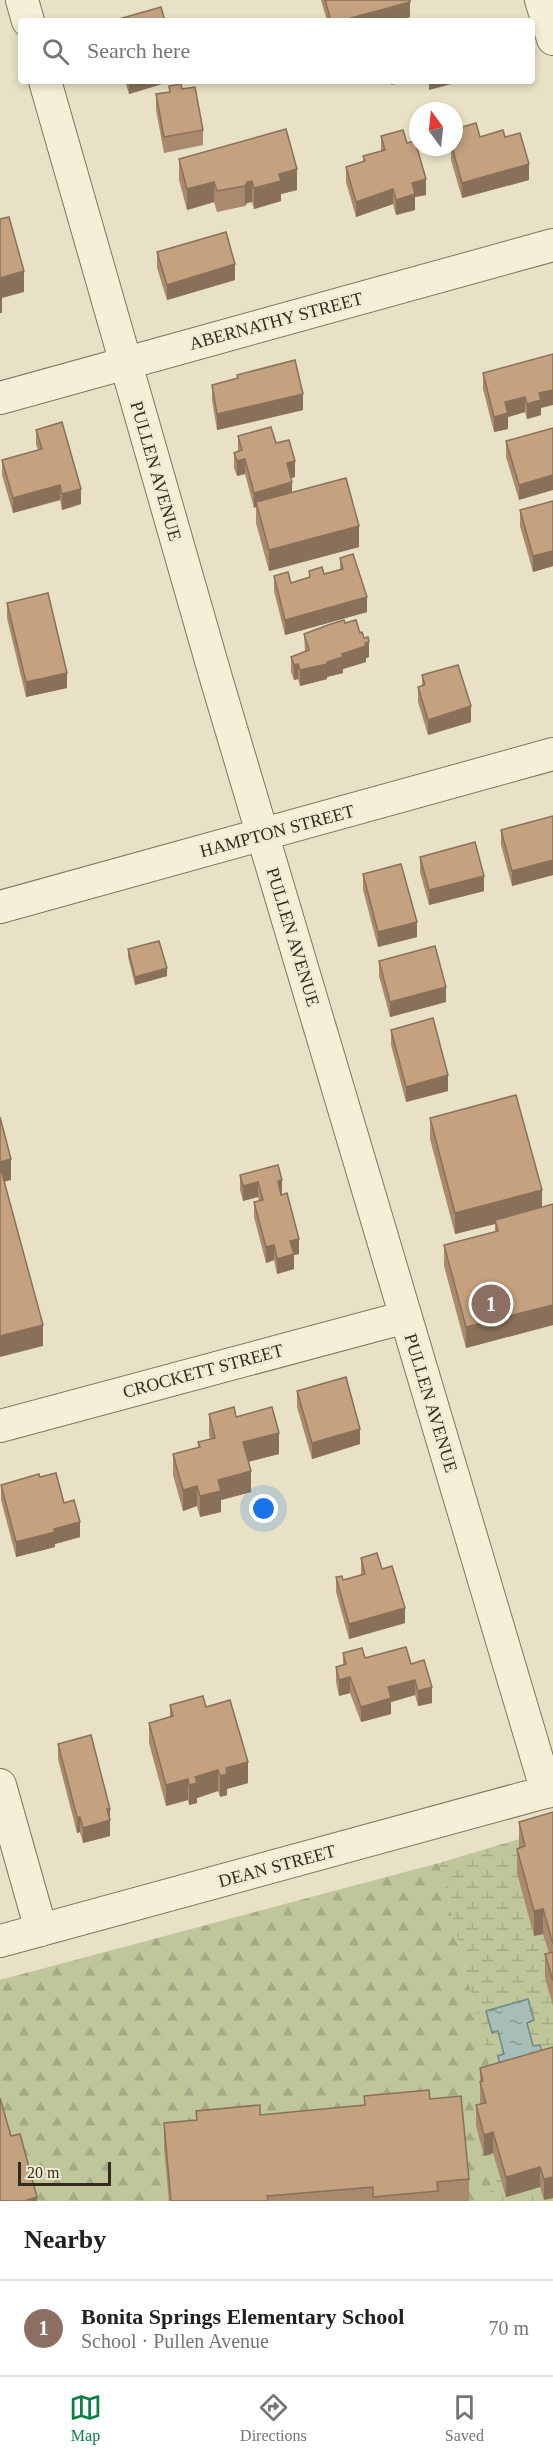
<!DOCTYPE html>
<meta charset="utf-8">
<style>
:root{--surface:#fff;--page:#f6f6f6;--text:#202124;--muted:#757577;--line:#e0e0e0;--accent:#0b8043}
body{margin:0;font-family:Georgia,serif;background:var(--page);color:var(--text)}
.compass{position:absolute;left:409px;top:102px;width:54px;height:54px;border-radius:50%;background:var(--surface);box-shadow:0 3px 9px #0003;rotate:345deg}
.scale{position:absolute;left:18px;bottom:15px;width:93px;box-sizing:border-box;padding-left:6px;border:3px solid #342b1f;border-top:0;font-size:16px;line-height:21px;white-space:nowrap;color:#342b1f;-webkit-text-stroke:4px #f2ebd4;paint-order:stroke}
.you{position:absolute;left:264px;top:1509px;width:21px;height:21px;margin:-15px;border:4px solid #fff;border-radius:50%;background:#1a73e8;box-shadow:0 0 0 9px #1a73e833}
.badge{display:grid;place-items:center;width:39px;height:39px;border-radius:50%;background:var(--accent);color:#fff;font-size:20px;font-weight:700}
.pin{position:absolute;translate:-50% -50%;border:3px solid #fff;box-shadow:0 2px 6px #0006}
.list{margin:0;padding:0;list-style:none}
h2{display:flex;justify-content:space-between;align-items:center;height:78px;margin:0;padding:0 24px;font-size:26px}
h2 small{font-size:20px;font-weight:400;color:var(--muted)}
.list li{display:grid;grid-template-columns:39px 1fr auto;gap:18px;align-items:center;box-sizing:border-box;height:96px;padding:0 24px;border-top:2px solid var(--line)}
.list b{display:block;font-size:22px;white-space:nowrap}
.list p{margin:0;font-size:20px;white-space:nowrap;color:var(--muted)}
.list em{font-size:20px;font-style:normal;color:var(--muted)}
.icon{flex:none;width:33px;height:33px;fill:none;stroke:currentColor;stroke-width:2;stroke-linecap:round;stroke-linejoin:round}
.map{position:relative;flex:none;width:553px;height:2201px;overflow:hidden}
.search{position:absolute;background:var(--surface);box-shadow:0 3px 9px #0003;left:18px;right:18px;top:18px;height:66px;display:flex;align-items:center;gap:15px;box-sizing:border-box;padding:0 21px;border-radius:6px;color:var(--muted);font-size:22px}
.sheet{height:174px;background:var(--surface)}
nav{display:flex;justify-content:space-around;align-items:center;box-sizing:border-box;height:84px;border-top:2px solid var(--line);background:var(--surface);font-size:16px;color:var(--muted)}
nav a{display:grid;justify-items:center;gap:3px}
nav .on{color:var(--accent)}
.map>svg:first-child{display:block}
</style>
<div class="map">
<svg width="553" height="2201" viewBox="0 0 553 2201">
<defs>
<pattern id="forest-firs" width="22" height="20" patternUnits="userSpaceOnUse" patternTransform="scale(1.5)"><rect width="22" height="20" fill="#bec69a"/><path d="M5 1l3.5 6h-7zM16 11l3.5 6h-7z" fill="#a4aa84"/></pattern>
<pattern id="wetland-marsh" width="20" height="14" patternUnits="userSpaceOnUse" patternTransform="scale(1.5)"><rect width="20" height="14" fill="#bec69a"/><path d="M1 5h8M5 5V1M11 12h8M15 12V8" fill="none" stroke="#a4aa84"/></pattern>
<pattern id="water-ripples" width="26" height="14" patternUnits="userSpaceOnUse" patternTransform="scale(1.5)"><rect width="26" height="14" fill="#a6bdb8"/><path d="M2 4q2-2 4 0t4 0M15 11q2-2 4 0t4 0" fill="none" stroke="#889a95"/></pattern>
</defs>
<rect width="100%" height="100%" fill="#e9e1c5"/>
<path fill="url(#forest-firs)" d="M439 1863 500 2109 489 2201H0V1980Z"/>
<path fill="url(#wetland-marsh)" d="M553 1829V2201H489L500 2109 439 1863Z"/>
<path fill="url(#water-ripples)" stroke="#6e8a86" stroke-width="1.5" d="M528 1999 534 2020 527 2023 533 2046 540 2045 544 2061 502 2073 498 2056 504 2054 498 2031 492 2033 486 2011Z"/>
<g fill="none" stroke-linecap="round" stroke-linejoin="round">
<defs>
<path id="minor" d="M22 0 28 21
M541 0 553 39
M45 81 216 678 547 1792
M0 398 553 245
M0 907 553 754
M0 1426 406 1317
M0 1785 41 1930
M0 1941 553 1790"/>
</defs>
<use href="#minor" stroke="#83745d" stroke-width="34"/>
<use href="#minor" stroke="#f5efd7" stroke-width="32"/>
</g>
<path fill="#a98a6d" d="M321 0H410V17L396 21H327Z
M125 81H172L129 94Z
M169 86 203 130V145L164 153 156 110V94L169 92Z
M455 129 480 137 529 180 462 198 451 160V147H454L455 144Z
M381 136 407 143 426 195 415 197V210L396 215 393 204 356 217 346 182V167L363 161V156L381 151Z
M179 159 297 190 281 194V201L254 209 252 202 247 203 245 206 217 212 214 202 187 210 179 180Z
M157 252 235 280 167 300 157 268Z
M483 373 541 408V415L527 419 525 412 508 417V429L494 432 483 389Z
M237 375 303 410 217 430 212 400V385L237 378Z
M553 428 519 500 506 457V441Z
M36 430 81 504 62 510 60 500 13 513 2 475V460L38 450 36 445Z
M238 436 276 443 295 477 291 478 292 493 359 547 269 571 256 523V507L254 508 245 474 237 476 234 468V453L238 451Z
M553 501V566L533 572 520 526V510Z
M340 558 367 612 285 635 274 591V576L291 583 309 578V571L324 574 340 569Z
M7 603 67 688 26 697 7 618Z
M345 623 360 633 369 657 366 658V662L343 669V673L327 677V679L300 686 298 679 294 680 291 672V657L305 652 304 634Z
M422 675 471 722 428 735 418 702V687L422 686Z
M553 816V875L512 886 501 845V830Z
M420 857 484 891 429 905 420 872Z
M363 874 417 937 378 947 363 890Z
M128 949 167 976 135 985 128 957Z
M379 961 446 1002 390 1017 379 976Z
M391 1030 448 1091 406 1102 391 1045Z
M430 1118 542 1207 553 1204V1325L466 1348 444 1266V1245L495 1232V1224L455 1234 430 1139Z
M240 1175 282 1195 299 1254 294 1255V1269L277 1274 274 1260 266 1263 254 1217V1202L259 1201 258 1197 243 1201 240 1190Z
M297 1391 360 1444 312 1459 297 1407Z
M209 1414 236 1417 279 1454 248 1462 251 1492 221 1500V1512L200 1517 197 1506 183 1511 173 1475V1454L198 1448V1442L210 1439 209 1435Z
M40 1477 64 1503 80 1537 55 1544V1547L16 1557 1 1500V1485Z
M361 1558 382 1569 405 1623 349 1639 336 1592V1577L343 1580 361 1575Z
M343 1653 365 1658 411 1664 432 1703 418 1706 415 1695 391 1702V1714L361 1722 350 1693 339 1696 336 1682V1667L343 1665Z
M170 1705 206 1707 248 1783 227 1789V1795L220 1797 218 1791 197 1798V1803L189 1805 188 1800 166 1806 149 1743V1723L170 1717Z
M58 1744 110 1809V1836L83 1843 80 1832 77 1833 58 1759Z
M553 1812V2006L545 1978V1954L549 1953 543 1934 534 1936 517 1873V1849L519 1848V1822Z
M553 2047 544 2200 540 2187 506 2197 493 2153 484 2156 476 2126V2105L480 2104V2068Z
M364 2096 430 2099 469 2179V2201H169L164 2148V2123L196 2120V2111L260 2115 364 2105Z"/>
<path fill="#897159" d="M410 2V17L396 21H340Z
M129 81H172L129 94Z
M391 81H408L391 85Z
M429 81H455V83L429 90Z
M529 164V180L462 198V183Z
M297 169V190L281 194V201L254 209V188L279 174Z
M426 179V195L415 197V210L396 215V200L412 183Z
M252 181V202L247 203 245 206V186L247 182Z
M214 182V202L187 210V189Z
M393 189V204L356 217V202Z
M235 264V280L167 300V285Z
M24 271V292L2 298V313H0V278Z
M553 390V405L541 408V415L527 419V404L539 393Z
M303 394V410L217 430V414Z
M525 397V412L508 417V429L494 432V417L505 402Z
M245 459V474L237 476V461Z
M295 461V477L287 479V463Z
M553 475V490L519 500V485Z
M292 482V498L256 502V507L254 508V493Z
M60 485V500L13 513V498Z
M81 489V504L62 510V494Z
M359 526V547L269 571V550Z
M553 551V566L533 572V556Z
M367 597V612L285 635V620Z
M369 642V657L366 658V662L343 669V673L327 677V679L300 686V670L327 662Z
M298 664V679L294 680V665Z
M67 673V688L26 697V682Z
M471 706V722L428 735V720Z
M553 860V875L512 886V871Z
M484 876V891L429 905V890Z
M417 922V937L378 947V932Z
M167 968V976L135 985V977Z
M446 987V1002L390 1017V1002Z
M448 1075V1091L406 1102V1087Z
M11 1159V1180L0 1183V1162Z
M282 1180V1196L278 1197V1181Z
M258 1182V1197L243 1201V1186Z
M542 1190V1211L495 1220V1224L455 1234V1213Z
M299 1239V1254L294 1255V1269L277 1274V1259L290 1241Z
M274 1245V1260L266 1263V1247Z
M553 1305V1325L466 1348V1327Z
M43 1325V1346L0 1357V1336Z
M360 1429V1444L312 1459V1443Z
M279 1433V1454L243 1463V1442Z
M251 1471V1492L221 1500V1512L200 1517V1496L218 1480Z
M197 1486V1506L183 1511V1490Z
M80 1522V1537L55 1544V1547L16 1557V1542L54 1529Z
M405 1608V1623L349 1639V1624Z
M350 1677V1693L339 1696V1680Z
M415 1680V1695L391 1702V1714L361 1722V1707L388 1687Z
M432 1687V1703L418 1706V1691Z
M248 1762V1783L227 1789V1795L220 1797V1776L226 1768Z
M218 1770V1791L197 1798V1803L189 1805V1785L195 1777Z
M188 1779V1800L166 1806V1785Z
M107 1809H110V1836L83 1843V1828Z
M77 1817H80V1832L77 1833Z
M543 1909V1934L534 1936V1911Z
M493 2132V2153L484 2156V2135Z
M540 2167V2187L506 2197V2177Z
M553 2177V2198L544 2200V2179Z
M37 2197V2201H27V2200Z"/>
<path fill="#c4a17f" stroke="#897159" stroke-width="1.5" d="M325 0H410V2L340 21H331Z
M161 7 165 21H112Z
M181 84 182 89 195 87 203 130 164 137 156 94 170 92 169 86Z
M476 123 480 137 503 130 505 137 520 133 529 164 462 183 452 147H454V144L459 143 455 129Z
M286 129 297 169 279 174 281 181 254 188 252 181 247 182 245 186 217 191 214 182 187 189 179 159Z
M403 130 407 143 415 141 426 179 412 183 415 194 396 200 393 189 356 202 346 167 365 161 363 156 385 150 381 136Z
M9 217 24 271 0 278V219Z
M226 232 235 264 167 285 157 252Z
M553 354V390L539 393 541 400 527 404 525 397 505 402 508 413 494 417 483 373Z
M295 360 303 394 217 414 212 385 238 378 237 375Z
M62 422 81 489 62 494 60 485 13 498 2 460 42 449 36 430Z
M271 427 276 443 289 440 295 461 287 463 292 482 254 493 245 459 237 461 234 453 242 450 238 436Z
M553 428V475L519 485 506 441Z
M346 478 359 526 269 550 256 502Z
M553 501V551L533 556 520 510Z
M353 554 367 597 285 620 274 576 288 572 291 583 310 577 309 571 322 567 324 574 343 569 340 558Z
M48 593 67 673 26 682 7 603Z
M344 620 345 623 356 620 360 633 362 632 364 638 368 637 369 642 365 643 366 646 342 654 343 657 327 662V664L300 670 298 664 294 665 291 657 309 650 304 634 328 625Z
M458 665 471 706 428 720 418 687 425 685 422 675Z
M553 816V860L512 871 501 830Z
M475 842 484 876 429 890 420 857Z
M401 864 417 922 378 932 363 874Z
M159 941 167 968 135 977 128 949Z
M435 946 446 987 390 1002 379 961Z
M433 1018 448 1075 406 1087 391 1030Z
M516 1095 542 1190 455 1213 430 1118Z
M0 1117 11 1159 0 1162Z
M278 1165 282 1180 278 1181 281 1195 287 1193 299 1239 290 1241 294 1254 277 1259 274 1245 266 1247 254 1202 263 1200 258 1182 243 1186 240 1175Z
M0 1166 43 1325 0 1336Z
M553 1204V1305L466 1327 444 1245 498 1231 495 1220Z
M346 1377 360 1429 312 1443 297 1391Z
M234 1407 236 1417 272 1407 279 1433 243 1442 251 1471 218 1480 221 1491 200 1496 197 1486 183 1490 173 1454 200 1447 198 1442 215 1438 209 1414Z
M56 1473 64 1503 74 1500 80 1522 54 1529 55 1532 16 1542 1 1485 39 1474 40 1477Z
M377 1553 382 1569 392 1566 405 1608 349 1624 336 1577 342 1576 343 1580 365 1574 361 1558Z
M406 1647 411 1664 424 1660 432 1687 418 1691 415 1680 388 1687 391 1698 361 1707 350 1677 339 1680 336 1667 346 1664 343 1653 362 1648 365 1658Z
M203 1696 206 1707 230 1700 248 1762 226 1768 227 1774 220 1776 218 1770 195 1777 197 1783 189 1785 188 1779 166 1785 149 1723 173 1716 170 1705Z
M91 1735 110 1809H107L110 1820 83 1828 80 1817H77L58 1744Z
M553 1812V1944L543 1909 534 1911 517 1849 525 1846 519 1822Z
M553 1952V1981L545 1954Z
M553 2047V2177L544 2179 540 2167 506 2177 493 2132 484 2135 476 2105 486 2103 480 2082 483 2081 480 2068Z
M429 2090 430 2099 461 2096 469 2179 437 2182 438 2191 373 2197V2187L267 2196 268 2201H171L164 2123 197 2120 196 2111 260 2105V2115L365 2105 364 2096Z
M0 2098 11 2136 20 2134 37 2197 27 2200V2201H0Z"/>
<g text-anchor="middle" stroke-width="5" stroke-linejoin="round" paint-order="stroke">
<g font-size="18" fill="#342b1f" stroke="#f2ebd4">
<text transform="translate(276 321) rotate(-15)" y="6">ABERNATHY STREET</text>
<text transform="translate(156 471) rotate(74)" y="6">PULLEN AVENUE</text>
<text transform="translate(277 831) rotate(-15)" y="6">HAMPTON STREET</text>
<text transform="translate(293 937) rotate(73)" y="6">PULLEN AVENUE</text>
<text transform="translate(203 1371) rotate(-15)" y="6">CROCKETT STREET</text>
<text transform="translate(431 1403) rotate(73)" y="6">PULLEN AVENUE</text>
<text transform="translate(277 1866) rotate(-15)" y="6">DEAN STREET</text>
</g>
</g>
</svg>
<svg class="compass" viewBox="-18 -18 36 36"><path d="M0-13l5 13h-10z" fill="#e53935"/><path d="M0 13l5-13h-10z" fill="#757577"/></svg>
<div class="scale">20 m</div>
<div class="you"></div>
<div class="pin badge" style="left:491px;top:1304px;background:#8d6e63">1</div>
<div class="search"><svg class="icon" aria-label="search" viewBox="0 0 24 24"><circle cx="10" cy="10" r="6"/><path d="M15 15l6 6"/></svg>Search here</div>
</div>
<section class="sheet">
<h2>Nearby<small></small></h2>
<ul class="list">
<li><span class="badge" style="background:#8d6e63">1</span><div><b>Bonita Springs Elementary School</b><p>School · Pullen Avenue</p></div><em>70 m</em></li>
</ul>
</section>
<nav>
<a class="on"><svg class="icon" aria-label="map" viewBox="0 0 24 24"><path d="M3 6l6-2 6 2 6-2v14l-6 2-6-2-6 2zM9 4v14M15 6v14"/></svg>Map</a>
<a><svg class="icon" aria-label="directions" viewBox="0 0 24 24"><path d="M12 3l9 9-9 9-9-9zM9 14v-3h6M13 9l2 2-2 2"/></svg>Directions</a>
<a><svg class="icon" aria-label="saved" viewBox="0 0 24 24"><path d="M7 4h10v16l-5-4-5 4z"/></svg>Saved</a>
</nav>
